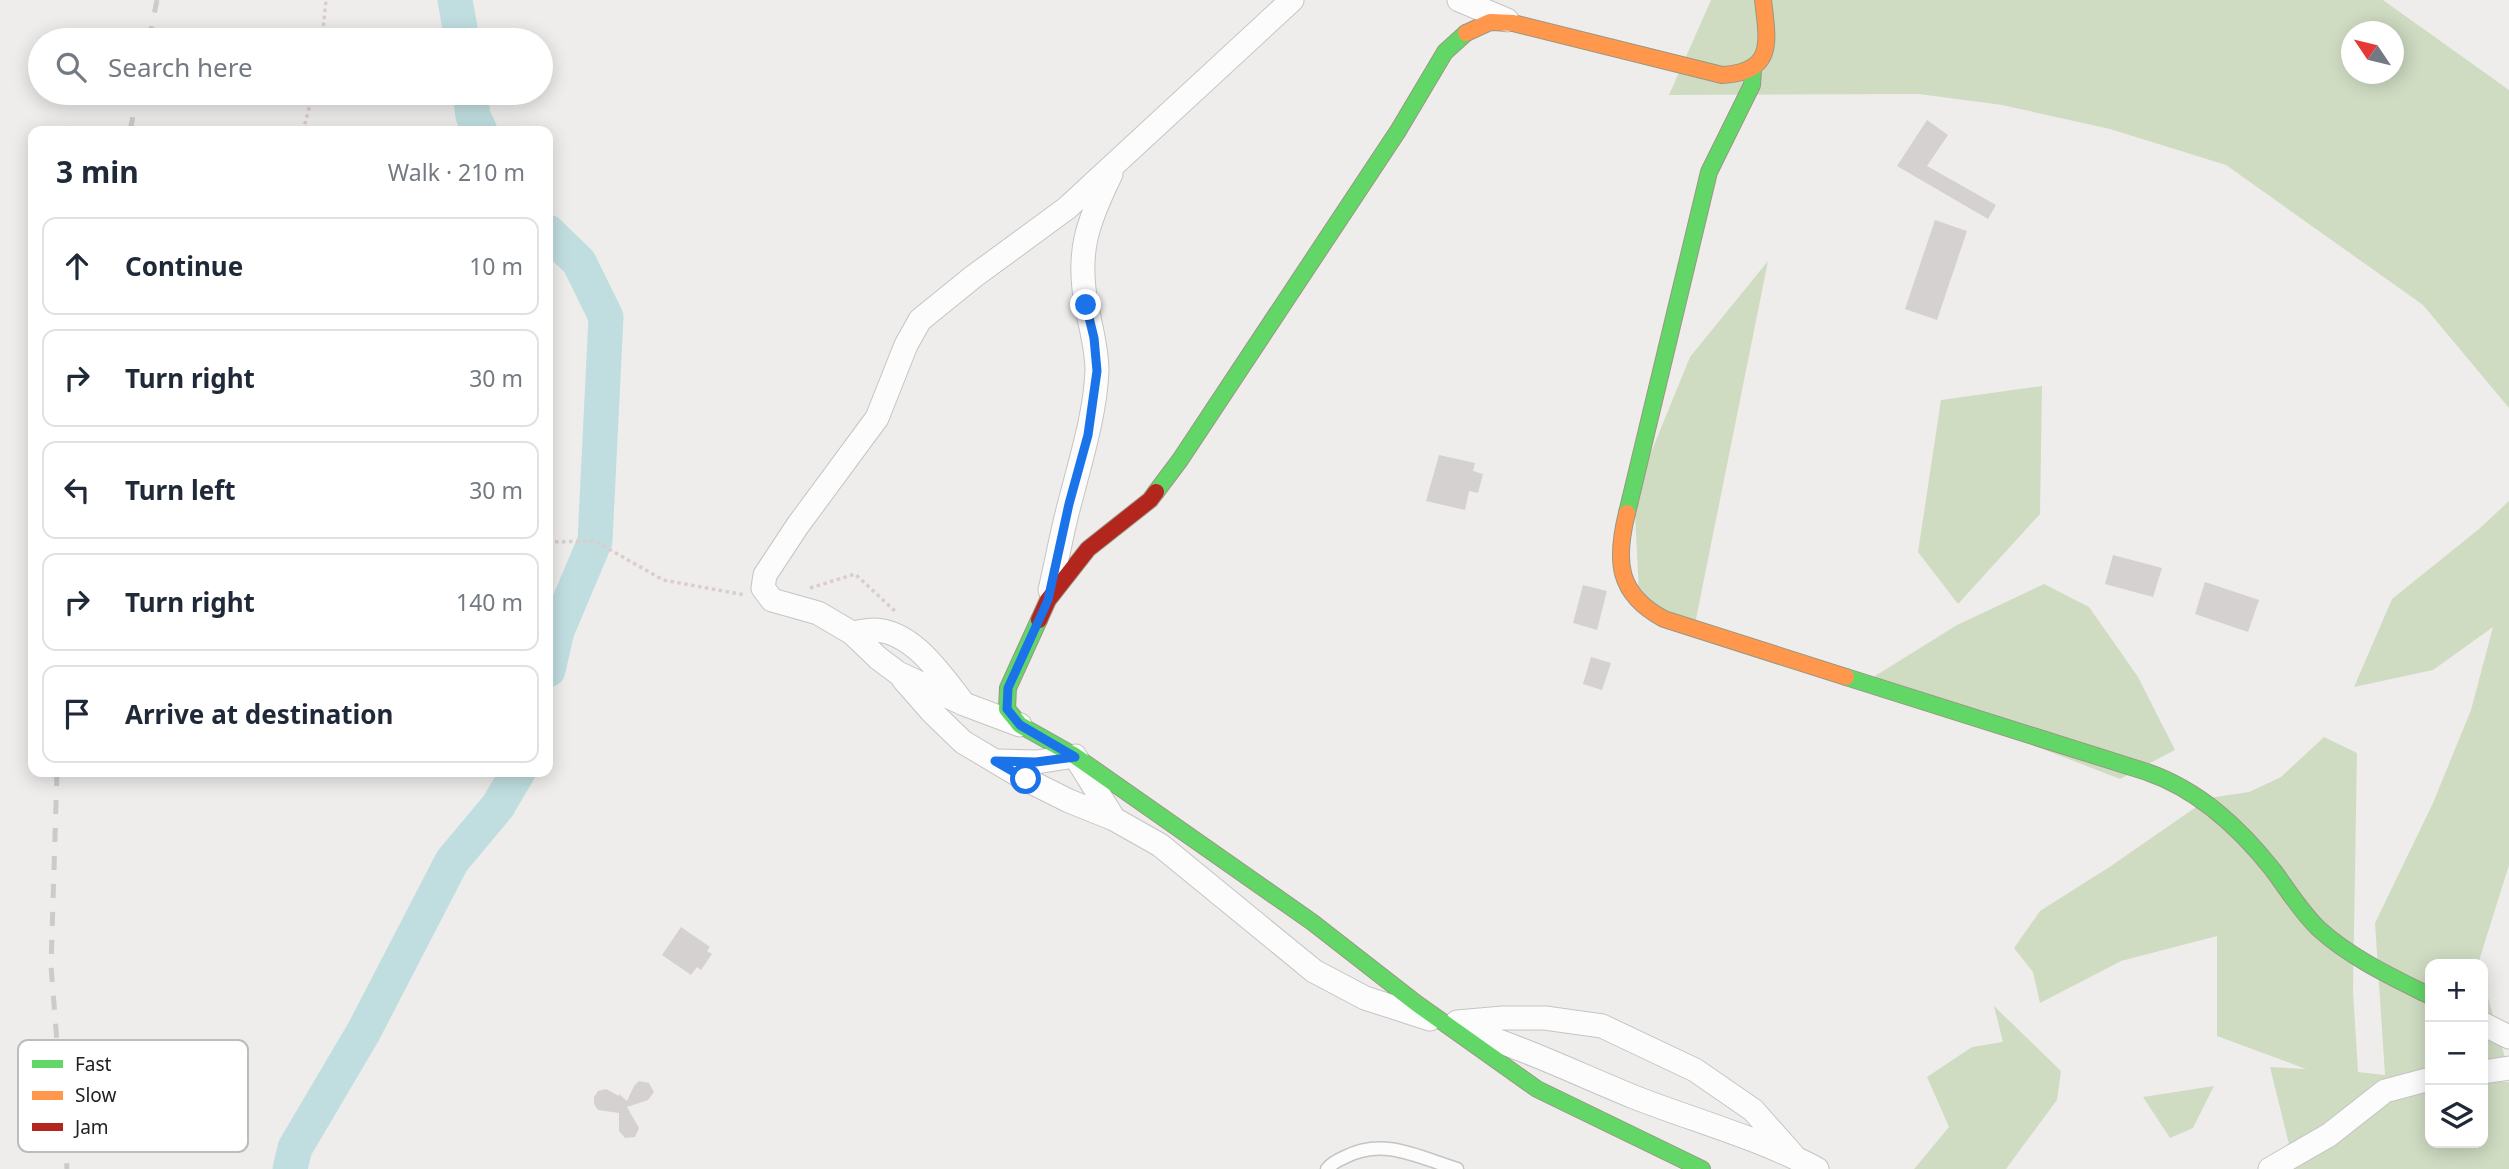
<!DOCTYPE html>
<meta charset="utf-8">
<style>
:root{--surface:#fff;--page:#f6f6f7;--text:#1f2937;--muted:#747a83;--line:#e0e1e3}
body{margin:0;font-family:"Noto Sans",sans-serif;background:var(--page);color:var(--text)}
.controls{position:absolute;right:21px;bottom:21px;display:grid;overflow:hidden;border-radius:14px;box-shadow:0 4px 18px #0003}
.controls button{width:63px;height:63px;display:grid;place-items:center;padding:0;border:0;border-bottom:2px solid var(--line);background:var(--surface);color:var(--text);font:35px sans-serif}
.compass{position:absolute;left:2341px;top:21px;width:63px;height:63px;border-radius:50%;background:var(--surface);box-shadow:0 4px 18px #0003;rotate:305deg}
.stop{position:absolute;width:21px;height:21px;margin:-16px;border:5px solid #1a73e8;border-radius:50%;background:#fff}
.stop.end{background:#1a73e8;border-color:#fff;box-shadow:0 2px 7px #0008}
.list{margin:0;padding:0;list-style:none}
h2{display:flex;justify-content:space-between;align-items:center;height:91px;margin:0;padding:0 28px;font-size:30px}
h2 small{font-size:23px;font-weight:400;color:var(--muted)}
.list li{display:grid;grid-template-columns:46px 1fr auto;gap:21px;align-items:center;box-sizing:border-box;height:98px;margin:0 14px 14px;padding:0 14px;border:2px solid var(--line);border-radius:14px}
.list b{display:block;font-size:26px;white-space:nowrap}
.list em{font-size:23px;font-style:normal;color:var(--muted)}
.icon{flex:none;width:38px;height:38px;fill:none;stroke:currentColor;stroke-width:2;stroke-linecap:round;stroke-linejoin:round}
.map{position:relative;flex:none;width:2509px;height:1169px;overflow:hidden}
.search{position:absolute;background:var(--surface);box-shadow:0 4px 18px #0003;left:28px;top:28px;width:525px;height:77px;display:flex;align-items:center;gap:18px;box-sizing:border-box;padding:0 24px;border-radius:38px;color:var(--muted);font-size:26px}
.panel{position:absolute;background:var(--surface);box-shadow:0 4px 18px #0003;left:28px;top:126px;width:525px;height:651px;border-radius:14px}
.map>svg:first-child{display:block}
</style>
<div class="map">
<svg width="2509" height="1169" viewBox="0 0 2509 1169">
<rect width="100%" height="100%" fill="#efedeb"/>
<path fill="#cfdcc2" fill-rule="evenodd" d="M1711 0H2383L2509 90V408L2423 305 2226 165 2110 129 2002 105 1919 94 1669 95ZM2352 32H2394V74H2352Z
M1768 261 1693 634 1639 593 1634 494 1690 357Z
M2042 386 2040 514 1958 604 1918 552 1941 400Z
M2509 501V865L2478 964H2430V1143H2483V1081L2509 1082V1169H2295L2270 1067 2306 1069 2217 1036V936L2121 961 2040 1003 2033 972 2014 948 2040 911 2111 866 2209 798 2249 792 2281 777 2324 737 2357 753 2353 991 2358 1072 2385 1075 2375 923 2433 803 2471 710 2493 627 2433 670 2354 687 2392 599 2479 529Z
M2044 584 2089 607 2138 677 2175 750 2120 779 1867 681 1957 625Z
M2483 980 2509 1072 2483 1079Z
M1994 1006 2061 1071 2057 1100 2006 1169H1914L1949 1127 1927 1077 1972 1047 2003 1042Z
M2214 1086 2193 1128 2170 1138 2143 1097Z"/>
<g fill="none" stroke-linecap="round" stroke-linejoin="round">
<path stroke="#c0dee0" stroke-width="35" d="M455 0 462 40
M470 93 473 116 480 131
M548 232 579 262 606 317 595 541 557 631 548 670
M290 1169 295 1148 364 1031 452 861 498 806 518 772"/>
</g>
<path fill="#d4d1d0" d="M1927 120 1948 135 1927 166 1996 205 1988 219 1897 166Z
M1935 220 1967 231 1937 320 1905 309Z
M1439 455 1475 463 1473 471 1483 474 1478 493 1469 491 1465 510 1426 501Z
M2113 555 2162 568 2153 597 2105 584Z
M2205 582 2259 600 2248 632 2195 614Z
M1583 585 1607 591 1597 630 1573 623Z
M1591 657 1611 663 1602 690 1583 684Z
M681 927 710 947 707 951 712 954 701 970 697 967 691 975 662 955Z
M639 1081 649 1083 654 1092 648 1100 627 1107 639 1128 635 1137 625 1138 619 1131V1113L598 1110 594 1104V1097L598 1091 606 1089 619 1096V1094L627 1101 634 1086Z"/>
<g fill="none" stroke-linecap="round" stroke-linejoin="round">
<defs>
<path id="lane" d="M1327 1169C1332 1163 1338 1160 1345 1157 1384 1137 1418 1157 1457 1169"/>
<path id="street" d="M1459 0 1507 20
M1050 590C1057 561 1062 531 1070 502 1081 459 1095 415 1097 371 1097 349 1091 329 1087 308 1076 253 1087 223 1111 174
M852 633C859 632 867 630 874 630 912 631 940 673 961 700
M903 679 932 712 963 742 1025 779 1069 801 1114 819 1160 845 1314 971 1365 998 1430 1019
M1020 725 964 704 898 673 878 658 852 633 818 613 772 600 763 588 765 575 798 525 877 418 906 345 920 320 973 277 1067 208 1292 0
M998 761 1036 762 1075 756 1114 819
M1457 1022 1503 1018H1545L1602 1026 1695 1070 1753 1110 1793 1155
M2483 1024 2509 1037
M1466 1030C1524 1048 1578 1074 1634 1097 1695 1121 1760 1138 1817 1169
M2483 1072 2509 1068
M2270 1169 2329 1135 2385 1091 2430 1079"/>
<path id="fast" d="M1156 492 1180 460 1398 131 1445 52 1466 33
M1627 513 1709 172 1752 85 1753 70
M1039 620 1008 688 1007 709 1020 725 1075 756 1312 922 1416 1003 1537 1089 1702 1169
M1846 677 2147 772C2199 790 2239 827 2273 870 2288 890 2301 912 2319 929 2351 958 2392 977 2430 996"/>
<path id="slow" d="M1466 33 1490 22 1513 23 1722 75C1775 72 1768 42 1763 0
M1627 513C1615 561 1617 594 1664 619L1846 677"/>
<path id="jam" d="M1039 620 1048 600 1088 549 1150 500 1156 492"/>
</defs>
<use href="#lane" stroke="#c5c4c3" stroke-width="15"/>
<use href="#street" stroke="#c5c4c3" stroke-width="25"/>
<use href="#fast" stroke="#999783" stroke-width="18"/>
<use href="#slow" stroke="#999783" stroke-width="18"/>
<use href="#jam" stroke="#999783" stroke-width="18"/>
<path stroke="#dbcdce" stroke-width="3.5" stroke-dasharray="3.5 3.5" stroke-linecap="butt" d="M322 40 326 0
M303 131 313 93
M548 542 595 541 663 580 745 595
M810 588 855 574 897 613"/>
<use href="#lane" stroke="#fdfcfc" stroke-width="12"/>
<use href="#street" stroke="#fdfcfc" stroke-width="23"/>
<use href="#fast" stroke="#63d668" stroke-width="16"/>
<use href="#slow" stroke="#ff974d" stroke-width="16"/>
<use href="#jam" stroke="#b3261e" stroke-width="16"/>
<path stroke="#cbcbcb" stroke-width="5" stroke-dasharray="14 14" stroke-linecap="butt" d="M149 40 157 0
M130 131 138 93
M57 772 51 966 67 1169"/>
</g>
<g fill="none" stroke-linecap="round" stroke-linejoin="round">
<path stroke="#1a73e8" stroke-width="9" d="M1026 779 995 761 1036 762 1075 757 1020 725 1007 709 1008 688 1048 600 1069 504 1088 435 1097 371 1094 338 1086 305"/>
</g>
<rect x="18" y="1040" width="230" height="112" rx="10" fill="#fff" stroke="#bcbcbc" stroke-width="2"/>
<rect x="32" y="1060" width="31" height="8" fill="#63d668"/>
<rect x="32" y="1091" width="31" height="9" fill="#ff974d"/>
<rect x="32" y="1123" width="31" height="8" fill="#b3261e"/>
<g font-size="19" fill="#212121">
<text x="75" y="1071">Fast</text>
<text x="75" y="1102">Slow</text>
<text x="75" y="1134">Jam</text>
</g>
</svg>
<div class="controls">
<button>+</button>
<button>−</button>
<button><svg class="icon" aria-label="layers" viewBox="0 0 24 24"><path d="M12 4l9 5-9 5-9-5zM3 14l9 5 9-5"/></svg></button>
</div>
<svg class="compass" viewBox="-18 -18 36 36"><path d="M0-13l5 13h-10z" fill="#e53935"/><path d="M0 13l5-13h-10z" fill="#747a83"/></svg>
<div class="stop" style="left:1026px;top:779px"></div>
<div class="stop end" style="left:1086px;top:305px"></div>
<div class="search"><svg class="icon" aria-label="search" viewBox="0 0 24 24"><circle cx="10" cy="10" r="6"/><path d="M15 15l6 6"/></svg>Search here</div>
<section class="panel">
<h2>3 min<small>Walk · 210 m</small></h2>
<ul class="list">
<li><svg class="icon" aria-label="ahead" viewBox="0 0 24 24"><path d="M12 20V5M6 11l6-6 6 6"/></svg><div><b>Continue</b></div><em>10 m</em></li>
<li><svg class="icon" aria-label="right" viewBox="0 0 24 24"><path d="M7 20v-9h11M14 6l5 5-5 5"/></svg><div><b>Turn right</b></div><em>30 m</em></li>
<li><svg class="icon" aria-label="left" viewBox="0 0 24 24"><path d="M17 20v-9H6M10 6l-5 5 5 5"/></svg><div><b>Turn left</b></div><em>30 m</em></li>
<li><svg class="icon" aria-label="right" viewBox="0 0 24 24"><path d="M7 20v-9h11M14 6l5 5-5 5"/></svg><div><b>Turn right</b></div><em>140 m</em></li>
<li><svg class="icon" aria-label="arrive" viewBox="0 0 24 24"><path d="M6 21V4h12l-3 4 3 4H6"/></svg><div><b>Arrive at destination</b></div></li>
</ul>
</section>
</div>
